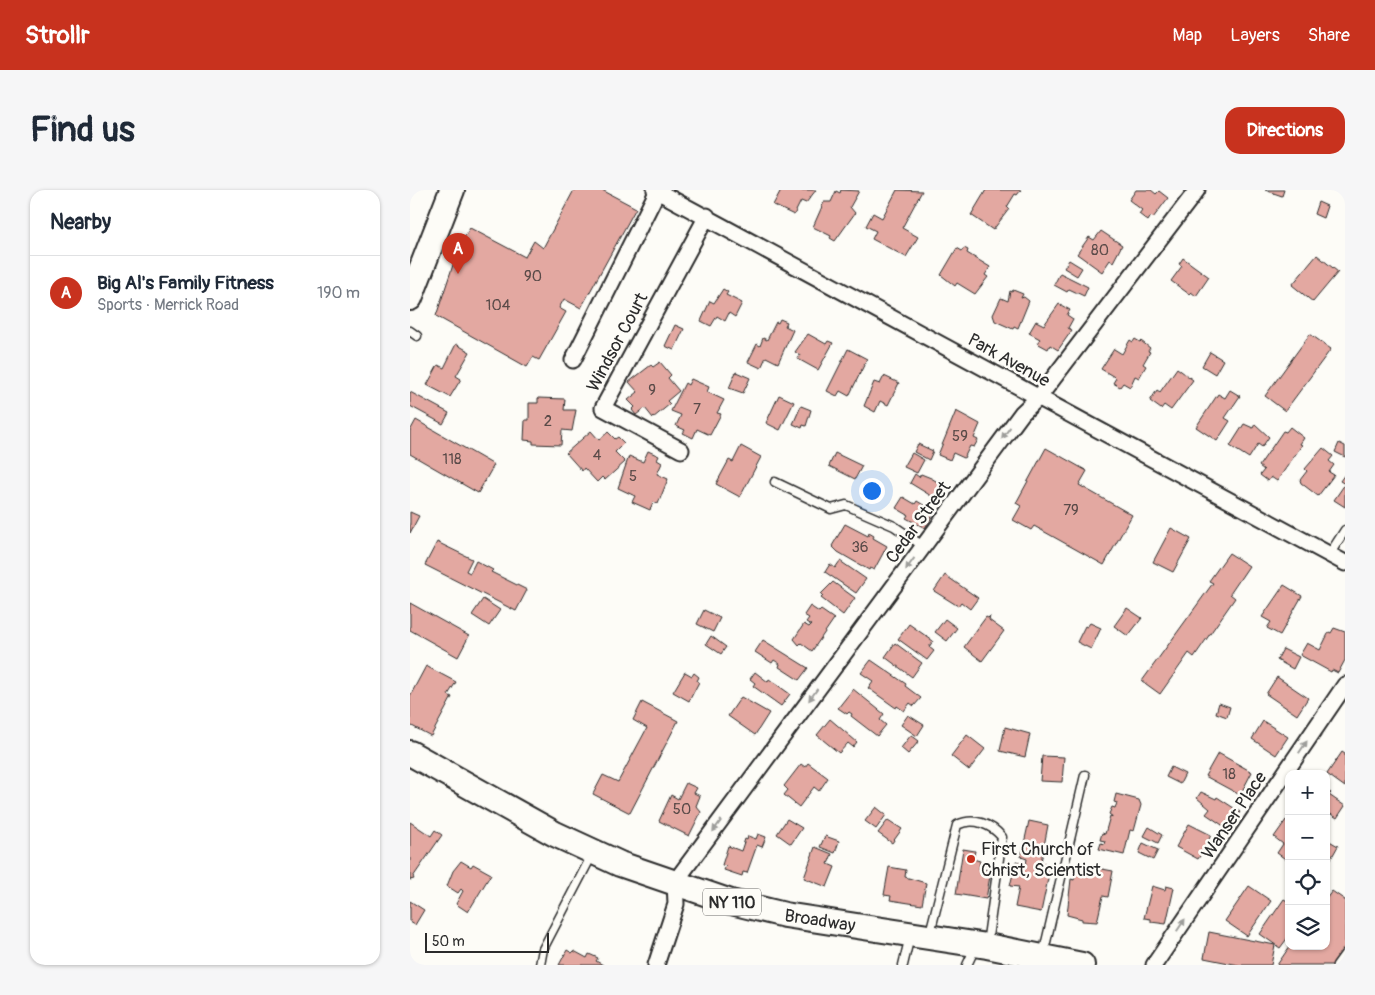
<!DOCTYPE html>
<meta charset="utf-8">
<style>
:root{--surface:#fff;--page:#f6f6f7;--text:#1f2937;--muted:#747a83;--line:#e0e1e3;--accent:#c8321e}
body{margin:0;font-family:Pangolin,sans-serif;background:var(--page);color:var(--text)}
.controls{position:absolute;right:15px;bottom:15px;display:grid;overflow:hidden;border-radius:10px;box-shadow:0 1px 4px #0004}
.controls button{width:45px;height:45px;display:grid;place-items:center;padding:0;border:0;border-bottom:1px solid var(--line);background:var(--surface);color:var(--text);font:25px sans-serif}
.scale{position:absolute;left:15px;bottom:12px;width:124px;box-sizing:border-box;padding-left:5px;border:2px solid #2b2b2b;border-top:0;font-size:14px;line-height:18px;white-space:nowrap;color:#2b2b2b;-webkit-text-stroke:4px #fdfcf7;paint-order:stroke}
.you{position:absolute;left:461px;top:300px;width:18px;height:18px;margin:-12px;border:4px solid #fff;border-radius:50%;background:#1a73e8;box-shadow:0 0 0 8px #1a73e833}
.badge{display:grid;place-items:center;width:32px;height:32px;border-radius:50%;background:var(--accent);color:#fff;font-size:16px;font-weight:700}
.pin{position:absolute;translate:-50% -41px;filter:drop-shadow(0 1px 2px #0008)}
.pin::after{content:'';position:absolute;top:26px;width:18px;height:15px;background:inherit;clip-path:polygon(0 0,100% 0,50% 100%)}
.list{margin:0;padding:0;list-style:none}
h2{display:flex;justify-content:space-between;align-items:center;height:65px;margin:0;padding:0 20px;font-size:21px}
h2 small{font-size:16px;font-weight:400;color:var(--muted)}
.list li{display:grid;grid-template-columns:32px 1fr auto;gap:15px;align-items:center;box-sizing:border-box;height:75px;padding:0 20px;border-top:1px solid var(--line)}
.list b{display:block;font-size:19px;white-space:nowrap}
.list p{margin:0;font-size:16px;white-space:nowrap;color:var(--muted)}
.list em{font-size:16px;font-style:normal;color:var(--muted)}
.icon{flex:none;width:28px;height:28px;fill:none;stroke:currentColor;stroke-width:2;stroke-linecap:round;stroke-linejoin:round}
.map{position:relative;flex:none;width:935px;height:775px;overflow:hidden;border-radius:15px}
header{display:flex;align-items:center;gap:30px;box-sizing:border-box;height:70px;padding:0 25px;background:var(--accent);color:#fff}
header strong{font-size:24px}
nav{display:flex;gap:28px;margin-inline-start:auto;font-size:18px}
.intro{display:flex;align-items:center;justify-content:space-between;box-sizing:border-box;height:120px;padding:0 30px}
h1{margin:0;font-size:35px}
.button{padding:12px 22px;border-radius:15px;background:var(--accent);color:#fff;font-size:18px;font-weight:700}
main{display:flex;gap:30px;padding:0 30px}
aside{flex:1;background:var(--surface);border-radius:15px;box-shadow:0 1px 4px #0004}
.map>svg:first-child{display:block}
</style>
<header>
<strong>Strollr</strong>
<nav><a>Map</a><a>Layers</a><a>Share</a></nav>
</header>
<div class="intro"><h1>Find us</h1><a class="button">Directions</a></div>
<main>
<aside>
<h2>Nearby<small></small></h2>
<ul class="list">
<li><span class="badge">A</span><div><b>Big Al's Family Fitness</b><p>Sports · Merrick Road</p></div><em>190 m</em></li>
</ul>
</aside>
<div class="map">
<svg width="935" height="775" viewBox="0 0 935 775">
<rect width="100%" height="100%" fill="#fdfcf7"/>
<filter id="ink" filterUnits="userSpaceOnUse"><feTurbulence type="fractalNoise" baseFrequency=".02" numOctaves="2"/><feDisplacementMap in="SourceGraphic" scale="10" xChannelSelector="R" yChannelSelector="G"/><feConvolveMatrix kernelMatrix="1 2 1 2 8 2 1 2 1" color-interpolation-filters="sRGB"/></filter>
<g filter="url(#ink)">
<path fill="#e3a8a1" stroke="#2b2b2b" d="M164 0H192L226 18 171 118 154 109 149 118 156 122 129 170 123 167 117 177 26 126 50 54 60 38 115 67 124 51 133 58Z
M371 0H406L396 13 391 11 384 25 363 15Z
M431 0 449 1 440 17 445 23 425 51 420 48 421 46 403 37 414 12H421L426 1 430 3Z
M487 0 512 1 492 38 508 47 496 67 462 49 466 41 456 36 463 23 472 28Z
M576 0H611L607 5 605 4 597 17 599 19 583 40 561 25Z
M726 0H741L746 4 749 1 758 8 743 28 741 26 738 31 729 24 732 20 719 10Z
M855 0H874L872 6Z
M908 12 917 16 913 28 904 24Z
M691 41 712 55 703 72 700 70 692 82 667 64 679 47 684 50Z
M547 58 552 61 554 58 558 60 557 63 580 77 575 85 578 87 565 104 547 93 545 96 531 85Z
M907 65 928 82 903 112 882 95Z
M773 68 799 87 786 106 781 102 779 104 761 91 772 76 769 74Z
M659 70 672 78 667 86 654 78Z
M650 83 678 97 674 106 659 99 657 102 644 95Z
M313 99 318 102 316 105 332 113 325 127 319 123 315 131 307 126 301 136 291 131 300 111 304 113Z
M603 100 613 104 611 108 614 107 619 111 608 138 604 136 603 139 585 131 583 125 591 108 598 111 600 101 602 102Z
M649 114 660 120 657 125 663 129 658 138 662 140 648 160 640 155 638 159 627 153 630 149 619 143 626 131 634 135Z
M370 129 377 132 375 136 383 140 368 173 356 167 351 178 338 172 347 154 350 156 353 148 357 150 366 132 368 133Z
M265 135 274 139 264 160 255 156Z
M398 144 416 154 418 151 423 153 408 180 388 169 390 165 385 162Z
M900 144 921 159 875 221 855 206Z
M725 149 730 152 731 151 740 158 738 161 740 162 733 174 736 176 729 188 725 186 720 197 713 193 710 197 703 193 706 188 691 179 704 159 712 164 720 150 723 152Z
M46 154 60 162 46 186 51 189 40 207 17 195 28 175 34 178Z
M438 159 457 169 439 206 430 201 427 206 417 201Z
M800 162 813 170 805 184 792 176Z
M250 172 261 185 258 188 269 201 257 211 260 214 243 228 235 218 226 225 222 220 225 217 218 210 228 202 219 192 241 175 243 177Z
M767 178 783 190 761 220 754 215 751 219 740 211 747 200 750 202Z
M326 182 340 188 333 203 319 198Z
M474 186 489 193 478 215 470 211 465 222 454 216 464 192 470 194Z
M281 189 299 197 297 202 314 210 307 223 311 224 300 245 287 239 283 248 273 243 275 240 266 236 271 225 261 221 275 193 278 195Z
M820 200 830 206 815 228 820 231 807 251 786 237 808 204 815 208Z
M0 202 39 223 33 234 0 216Z
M369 205 384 212 370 240 356 233Z
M128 208 155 209 154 220H166L162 241 152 240 151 255 123 254V251L114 250 115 230H119V213H128Z
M391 216 401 220 396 236 393 235 392 238 383 234Z
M546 221 570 234 564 248 568 250 564 257 560 256 554 268 543 263 540 270 528 265Z
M6 230 84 275 68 303 0 264V241Z
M834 234 843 238 845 234 859 247 852 257 848 254 839 268 820 256Z
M880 237 894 248 890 254 892 255 867 291 861 287 858 291 850 285 854 280 849 276 873 241 876 242Z
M181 241 189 250 198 242 205 249 208 247 214 253 205 262 215 272 195 290 192 287 187 292 174 278 172 281 156 263Z
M929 253 935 256V267L925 262Z
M508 254 523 261 519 270 504 262Z
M331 256 351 267 330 307 306 294 319 270 323 272Z
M636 258 677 281 669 295 722 325 694 375 624 336 621 340 603 330 611 316 606 313Z
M913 258 923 266 919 271 924 275 919 282 924 285 908 306 891 293 890 290 897 281 895 279Z
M238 261 249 266 247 270 252 273 247 284 258 289 248 314 243 312 240 320 222 312 225 306 208 298 219 266 233 272Z
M425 263 452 276 445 289 419 276Z
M502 263 514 270 507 283 494 277Z
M505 284 509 287 511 284 521 288 539 299 536 307 531 312 500 293Z
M935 284V317L924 310 935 294 930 291Z
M493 307 505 314 507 311 525 322 515 338 496 328 498 325 486 318Z
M0 322 9 326 0 343Z
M435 334 458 346 459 343 464 346 463 348 477 356 464 380 460 378 459 380 428 362 422 356Z
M761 338 781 349 763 382 743 372Z
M27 352 62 369 56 381 60 383 66 371 83 380 81 382 117 400 106 421 15 375Z
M819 363 839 376 820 404 825 408 784 467 779 463 750 504 732 491 803 393 799 391Z
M430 371 456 389 446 403 415 382 420 374 425 378Z
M535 385 568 408 560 419 551 412 548 416 524 401Z
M423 392 445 408 433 425 411 408 413 406 411 404Z
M874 395 892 406 870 445 857 438 861 432 852 427Z
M73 409 90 420 79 436 62 425Z
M0 413 59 446 48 467 0 440Z
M400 416 409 422 411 420 424 429 402 461 391 453 389 455 384 449 394 434 399 437 401 435 396 432 399 428 394 425Z
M717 418 732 428 718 446 704 436Z
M294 420 310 428 303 442 287 434Z
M580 426 579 430 594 441 572 471 554 457 576 427 578 428Z
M535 429 547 438 537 451 525 442Z
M680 433 691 438 681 459 667 452 675 436 677 437Z
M499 434 523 451 519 457 524 461 517 470 488 449Z
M924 438 935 442V470L928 483 922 480 921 482 890 465 897 453 910 460 919 442 921 443Z
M301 446 316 457 311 464 296 454Z
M353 450 398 478 389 490 369 477 370 474 364 470 362 473 345 462Z
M485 453 512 473 502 487 475 467Z
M873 459 889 467 883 479 867 470Z
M461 470 496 494 495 496 511 508 504 516 500 513 494 521 487 516 486 518 458 498 463 491 451 483Z
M16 476 46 492 38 505 42 507 21 546 0 535V506Z
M275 482 282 486 284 483 289 487 287 491 289 492 279 511 263 502Z
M345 482 358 492 359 489 380 504 371 516 343 496 345 493 340 489Z
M867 487 898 508 887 525 856 504Z
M443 499 474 524 470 530 476 535 467 546 441 526 442 524 439 522 437 524 428 518Z
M331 507 359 523 345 545 318 526Z
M232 512 268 531 220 623 183 604 193 585 208 592 237 538 223 530Z
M809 513 820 517 817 527 806 523Z
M498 525 514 535 507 546 491 535Z
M420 529 447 552 443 557 438 553 429 563 407 545Z
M853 531 878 547 866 565 842 549Z
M595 537 620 544 615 567 590 561Z
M501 545 509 551 498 564 491 558Z
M557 545 575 559 559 580 541 566Z
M932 562 935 564V597L917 584Z
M808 563 842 582 830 605 795 586Z
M632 566 654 567 652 592 630 591Z
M398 573 418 588 409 601 404 597 389 617 374 605 378 600 374 596 391 574 395 577Z
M761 577 775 584 770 594 756 587Z
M276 593 287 598 284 603 290 606 286 616 291 622 279 646 249 631 261 605 268 609Z
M916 600 921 603 919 605 935 616 927 628 916 621Z
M791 602 806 609 807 607 830 622 818 639 796 624 800 619 787 608Z
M706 604 729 610 731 615 724 641 720 640 714 665 689 659 691 653 694 654 695 651 690 650 692 643 695 644 700 626 703 627 699 624 702 617 705 618 707 613 704 612Z
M466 617 476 625 466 639 455 631Z
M377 629 392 638 381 654 367 644Z
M478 630 492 639 482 653 468 643Z
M876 630 879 632 878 671 867 663 873 654 864 647Z
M619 631 638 635 631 672 635 673 634 678 640 679 631 722 605 717 609 697 600 696 606 671 616 674 617 669 611 667Z
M0 632 21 646 25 640 32 645 3 687 4 689 0 690Z
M779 634 801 645 797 653 800 655 796 662 793 661 788 669 766 657Z
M739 637 752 645 748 653 734 646Z
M348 644 356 647 352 657 347 655 337 683 333 682 332 686 314 680 316 676 312 675 318 656 331 661 335 649 337 650 338 646 346 649Z
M415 646 429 651 425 663 410 657Z
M916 649 928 656 919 672 916 671Z
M733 653 748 660 743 670 729 663Z
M405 657 422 664 418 674 425 677 417 697 394 688Z
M553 659 565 661 563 669 570 671 569 679 581 680 576 709 546 704Z
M51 671 61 677 63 674 81 684 58 722 46 714 53 701 51 699 48 703 37 696 43 681Z
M676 676 703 681 698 707 693 706 687 732 672 731V729L657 725 661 689 664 690 666 679 675 681Z
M479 677 496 680 495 687 516 693 512 715 480 710 481 706 474 705Z
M742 696 755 700 756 696 764 698 756 734 741 732V729L734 728Z
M839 696 861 711 837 746 815 731Z
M922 701 935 710V756L922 775H867L880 756H916V709Z
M874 709 879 712V746L870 758 850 744Z
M0 711 14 720 5 735 0 732Z
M799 742 865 755 861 775H829L794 768Z
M157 760 162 763 164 761 177 768 179 764 188 768 186 771 193 775H149Z"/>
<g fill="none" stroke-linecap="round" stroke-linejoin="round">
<defs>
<path id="service" d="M0 141 7 146
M365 292 421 319 436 315 484 336 513 356
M919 365 935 340
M520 743 547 635C564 627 581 634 592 647L577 754
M633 765 675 585
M130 775 133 759 183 663
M493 775 500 746
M557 775 565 758
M927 775 935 764"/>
<path id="minor" d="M245 0 935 373
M163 170 247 2
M271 260 193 218 297 26
M246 775 266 714 265 692 612 223 629 207 787 0
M744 775 935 495"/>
<g id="primary">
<path d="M0 108 42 0"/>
<path id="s1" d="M0 563 145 644 210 674 321 712 375 725 577 756 672 775"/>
</g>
</defs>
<use href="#service" stroke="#2b2b2b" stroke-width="11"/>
<use href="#minor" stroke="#2b2b2b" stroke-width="19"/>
<use href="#primary" stroke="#2b2b2b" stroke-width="28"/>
<use href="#service" stroke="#fdfcf7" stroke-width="8"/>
<use href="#minor" stroke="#fdfcf7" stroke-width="15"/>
<use href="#primary" stroke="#fdfcf7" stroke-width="24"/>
</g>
<defs><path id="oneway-solid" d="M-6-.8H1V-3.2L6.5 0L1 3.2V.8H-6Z" transform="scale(1.25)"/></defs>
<g fill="#9e9e9b">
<use href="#oneway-solid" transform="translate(596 243) rotate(126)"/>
<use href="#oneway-solid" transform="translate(500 374) rotate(126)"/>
<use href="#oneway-solid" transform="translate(403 505) rotate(126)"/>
<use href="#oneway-solid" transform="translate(893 557) rotate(-56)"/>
<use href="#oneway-solid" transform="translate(307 636) rotate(126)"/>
<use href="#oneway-solid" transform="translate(771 735) rotate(-56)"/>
</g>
</g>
<circle fill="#c8321e" stroke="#fdfcf7" stroke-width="2" cx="561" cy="669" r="5"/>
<g text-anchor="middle" stroke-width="5" stroke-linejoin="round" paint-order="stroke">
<g font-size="15" fill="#594a48">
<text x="690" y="65">80</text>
<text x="123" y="91">90</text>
<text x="88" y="120">104</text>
<text x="242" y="205">9</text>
<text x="287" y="224">7</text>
<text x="138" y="236">2</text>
<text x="550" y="251">59</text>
<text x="187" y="270">4</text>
<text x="42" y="274">118</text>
<text x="223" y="291">5</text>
<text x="661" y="325">79</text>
<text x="450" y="362">36</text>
<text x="819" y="589">18</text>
<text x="272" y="624">50</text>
</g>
<rect fill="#fdfcf7" stroke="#6a6a68" stroke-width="1" x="293" y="698.5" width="58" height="27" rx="4"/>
<g font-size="16" font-weight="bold" fill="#2b2b2b">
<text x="322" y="718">NY 110</text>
</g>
<g font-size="18" fill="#2b2b2b" stroke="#fdfcf7">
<text transform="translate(207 152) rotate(-62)" y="6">Windsor Court</text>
<text transform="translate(599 170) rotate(29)" y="6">Park Avenue</text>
<text transform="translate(508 332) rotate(-54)" y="6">Cedar Street</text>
<text transform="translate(824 625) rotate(-56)" y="6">Wanser Place</text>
<text dy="6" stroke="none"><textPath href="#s1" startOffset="446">Broadway</textPath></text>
</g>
<g font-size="18" fill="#2b2b2b" stroke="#fdfcf7" text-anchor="start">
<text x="571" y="665">First Church of<tspan x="571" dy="21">Christ, Scientist</tspan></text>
</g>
</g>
</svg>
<div class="controls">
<button>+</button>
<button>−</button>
<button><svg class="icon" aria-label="locate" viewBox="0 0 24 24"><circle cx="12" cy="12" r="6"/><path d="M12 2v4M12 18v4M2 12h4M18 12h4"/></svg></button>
<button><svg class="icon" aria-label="layers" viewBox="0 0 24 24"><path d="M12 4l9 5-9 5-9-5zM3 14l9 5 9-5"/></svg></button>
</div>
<div class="scale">50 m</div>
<div class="you"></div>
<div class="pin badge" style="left:48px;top:84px">A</div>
</div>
</main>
